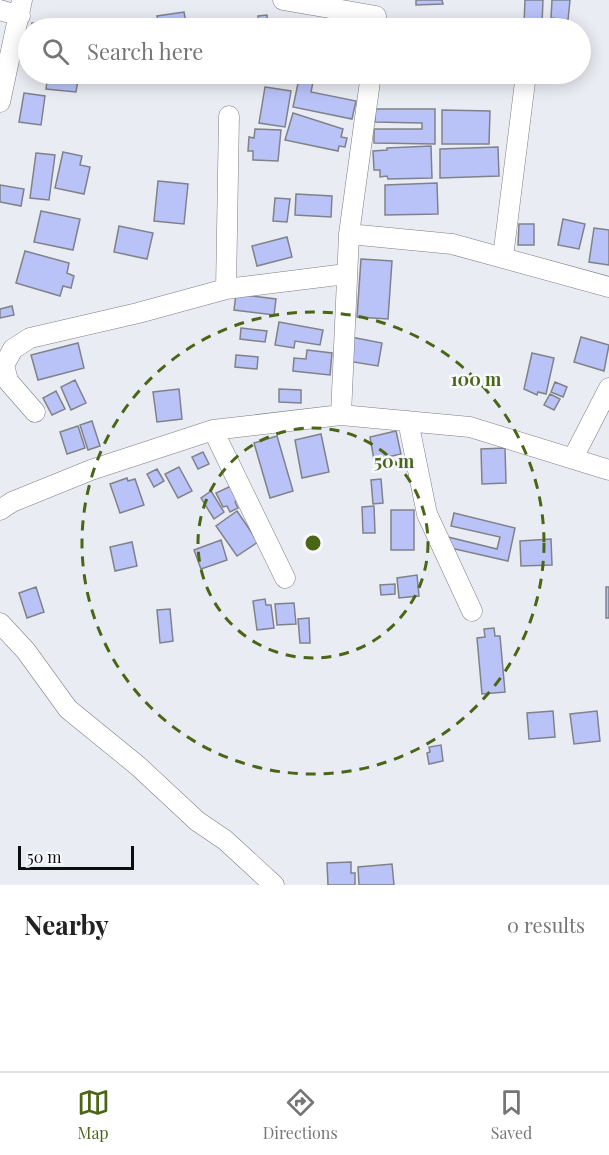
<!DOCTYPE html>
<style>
:root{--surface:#fff;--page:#f2f2f2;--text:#222;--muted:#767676;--line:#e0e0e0;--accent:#4b6516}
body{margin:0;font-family:"Playfair Display",serif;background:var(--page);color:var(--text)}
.scale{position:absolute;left:18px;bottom:15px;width:116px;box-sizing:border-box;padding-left:6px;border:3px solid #0d0e10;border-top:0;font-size:16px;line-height:21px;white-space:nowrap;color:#0d0e10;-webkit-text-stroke:4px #f8f9fe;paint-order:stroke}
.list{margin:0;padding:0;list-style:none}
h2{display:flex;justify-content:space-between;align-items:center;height:78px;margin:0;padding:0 24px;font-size:26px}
h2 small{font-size:20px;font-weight:400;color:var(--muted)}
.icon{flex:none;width:33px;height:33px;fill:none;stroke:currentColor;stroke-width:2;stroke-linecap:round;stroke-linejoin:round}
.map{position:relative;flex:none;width:609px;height:885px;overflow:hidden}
.search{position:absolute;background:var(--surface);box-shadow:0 3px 15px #0003;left:18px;right:18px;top:18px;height:66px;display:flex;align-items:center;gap:15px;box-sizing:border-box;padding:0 21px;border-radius:33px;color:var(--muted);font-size:22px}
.sheet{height:186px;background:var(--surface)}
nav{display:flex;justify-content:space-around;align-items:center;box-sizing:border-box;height:84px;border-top:2px solid var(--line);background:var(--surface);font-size:16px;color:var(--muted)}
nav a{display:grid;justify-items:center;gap:3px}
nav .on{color:var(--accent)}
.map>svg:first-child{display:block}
</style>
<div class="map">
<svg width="609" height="885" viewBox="0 0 609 885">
<rect width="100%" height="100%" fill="#eaecf3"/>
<path fill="#b9c3f8" stroke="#808289" stroke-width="1.5" d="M416 0H442L443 4 416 5Z
M525 0H543L542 24 524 23Z
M552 0H570L568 20 551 18Z
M184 12 187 28H159L157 16Z
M267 15 268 28H258V16Z
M32 23 66 28H31Z
M48 74H79L76 92 46 89Z
M300 74 314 77 311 92 356 101 352 119 293 107Z
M265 87 291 91 285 127 259 123Z
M24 93 45 96 41 125 19 122Z
M375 109H435V144L374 143V129H422V123L375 122Z
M442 110 490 111 489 144H442Z
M293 113 343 129 341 137 347 138 345 147 339 146 338 151 285 140Z
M255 129 281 130 278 161 253 160V151H248L249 137 254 138Z
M431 146 432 178 388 179 387 176 380 177V170H374L373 151 387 150V148Z
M498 147 499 176 440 178V149Z
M63 152 82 156 80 165 90 167 84 194 55 188Z
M36 153 55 155 49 200 30 198Z
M158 181 188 184 184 224 154 221Z
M437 183 438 214 385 215V185Z
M0 185 24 189 21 206 0 202Z
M296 194 332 196 331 217 295 215Z
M275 198 290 199 287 222 273 221Z
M41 211 80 219 73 250 34 242Z
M563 219 585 224 579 249 558 245Z
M519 224H534V245H518Z
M119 226 153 233 147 259 114 252Z
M594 228 609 230V265L589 262Z
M287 237 292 257 257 266 252 246Z
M25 251 69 263 67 273 74 276 71 288 63 286 60 296 16 283Z
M361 259 392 261 388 319 357 317Z
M236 294 276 299 274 315 234 310Z
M12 306 14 315 0 318V309Z
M279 322 323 330 320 345 295 341 294 348 275 345Z
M241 328 267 331 265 342 240 339Z
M351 337 382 343 378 366 347 361Z
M581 337 609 345 604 371 574 362Z
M78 343 84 368 38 380 31 355Z
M307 350 332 353 330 375 293 371 294 358 306 359Z
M532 353 554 358 546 394 538 392 537 395 524 389Z
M236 355 258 357 257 369 235 367Z
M75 380 86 403 71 410 61 387Z
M555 382 567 387 563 397 551 392Z
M179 389 182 419 157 422 153 392Z
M279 389 301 390V403L279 402Z
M56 391 65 409 52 415 43 398Z
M550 394 560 399 554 410 544 405Z
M92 421 100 446 88 450 80 425Z
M78 426 85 448 67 454 60 432Z
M396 431 401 454 374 460 370 437Z
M321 434 329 472 302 478 295 440Z
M277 436 293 491 270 498 254 443Z
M505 448 506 483 482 484 481 449Z
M203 452 209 464 198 469 192 457Z
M179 467 192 491 178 498 165 474Z
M157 469 164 481 154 487 147 474Z
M127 478 128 481 135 479 144 505 120 513 110 484Z
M381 479 383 503 373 504 371 480Z
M231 486 238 500 235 502 238 508 230 512 227 506 223 507 216 493Z
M211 491 224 512 214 519 201 498Z
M374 506 375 533H363L362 507Z
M391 510H414V550H391Z
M237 511 258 542 237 556 216 526Z
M454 513 515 528 508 561 446 547 448 537 497 549 500 537 451 526Z
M551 539 552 565 521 566 520 541Z
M221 540 227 560 201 569 194 550Z
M132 542 137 566 115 571 110 547Z
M417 575 419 596 399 598 397 578Z
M395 584V594L381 595 380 585Z
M36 587 44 612 27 618 19 593Z
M606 587H609V618H606Z
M265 599 266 605H271L274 628 257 630 253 601Z
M294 603 296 624 277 625 275 604Z
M170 609 173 641 160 643 157 610Z
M309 618 310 643H300L298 619Z
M494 628 495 636H500L505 692 482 694 477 638 485 637 484 629Z
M553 711 555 737 529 739 527 713Z
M597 711 600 741 574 744 570 714Z
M441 745 443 761 429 764 427 753 430 752 429 747Z
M351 862V873H355V885H328L327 863Z
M392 864 394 885H359L358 867Z"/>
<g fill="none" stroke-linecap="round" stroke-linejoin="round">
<defs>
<path id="minor" d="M283 0 376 16
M0 10 20 16
M0 102 22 0
M349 234 452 244 609 287
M503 257 526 74
M226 289 229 116
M35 412 8 381 4 365 13 349 30 338 138 313 226 289 346 274
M341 415 349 234 371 74
M408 421 427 514 472 611
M213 430 285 578
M573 458 609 388
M0 510 12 502 91 470 213 430 341 415 470 427 609 470
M0 623 26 651 68 709 138 766 197 821 225 840 274 885"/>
</defs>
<use href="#minor" stroke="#7c7e85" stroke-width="21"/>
<use href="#minor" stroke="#fff" stroke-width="20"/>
</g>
<g fill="none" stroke="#4b6516" stroke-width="3" stroke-dasharray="10 8">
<circle cx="313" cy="543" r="115"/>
<circle cx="313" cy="543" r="231"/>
</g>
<circle cx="313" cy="543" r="9" fill="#4b6516" stroke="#f8f9fe" stroke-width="3"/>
<g font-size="18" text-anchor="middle" font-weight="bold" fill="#4b6516" stroke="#f8f9fe" stroke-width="5" stroke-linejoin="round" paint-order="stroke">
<text x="476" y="386">100 m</text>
<text x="394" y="468">50 m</text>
</g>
</svg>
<div class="scale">50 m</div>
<div class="search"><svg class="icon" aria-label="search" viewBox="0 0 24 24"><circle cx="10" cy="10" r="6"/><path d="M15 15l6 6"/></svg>Search here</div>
</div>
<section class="sheet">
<h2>Nearby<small>0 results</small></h2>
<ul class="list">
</ul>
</section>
<nav>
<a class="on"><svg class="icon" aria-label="map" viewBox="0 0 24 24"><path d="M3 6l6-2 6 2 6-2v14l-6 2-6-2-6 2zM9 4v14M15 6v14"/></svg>Map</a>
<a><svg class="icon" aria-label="directions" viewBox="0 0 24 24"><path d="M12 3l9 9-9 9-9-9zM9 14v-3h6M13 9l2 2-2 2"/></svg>Directions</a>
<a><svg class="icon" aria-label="saved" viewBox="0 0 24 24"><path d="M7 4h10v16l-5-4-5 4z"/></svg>Saved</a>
</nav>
